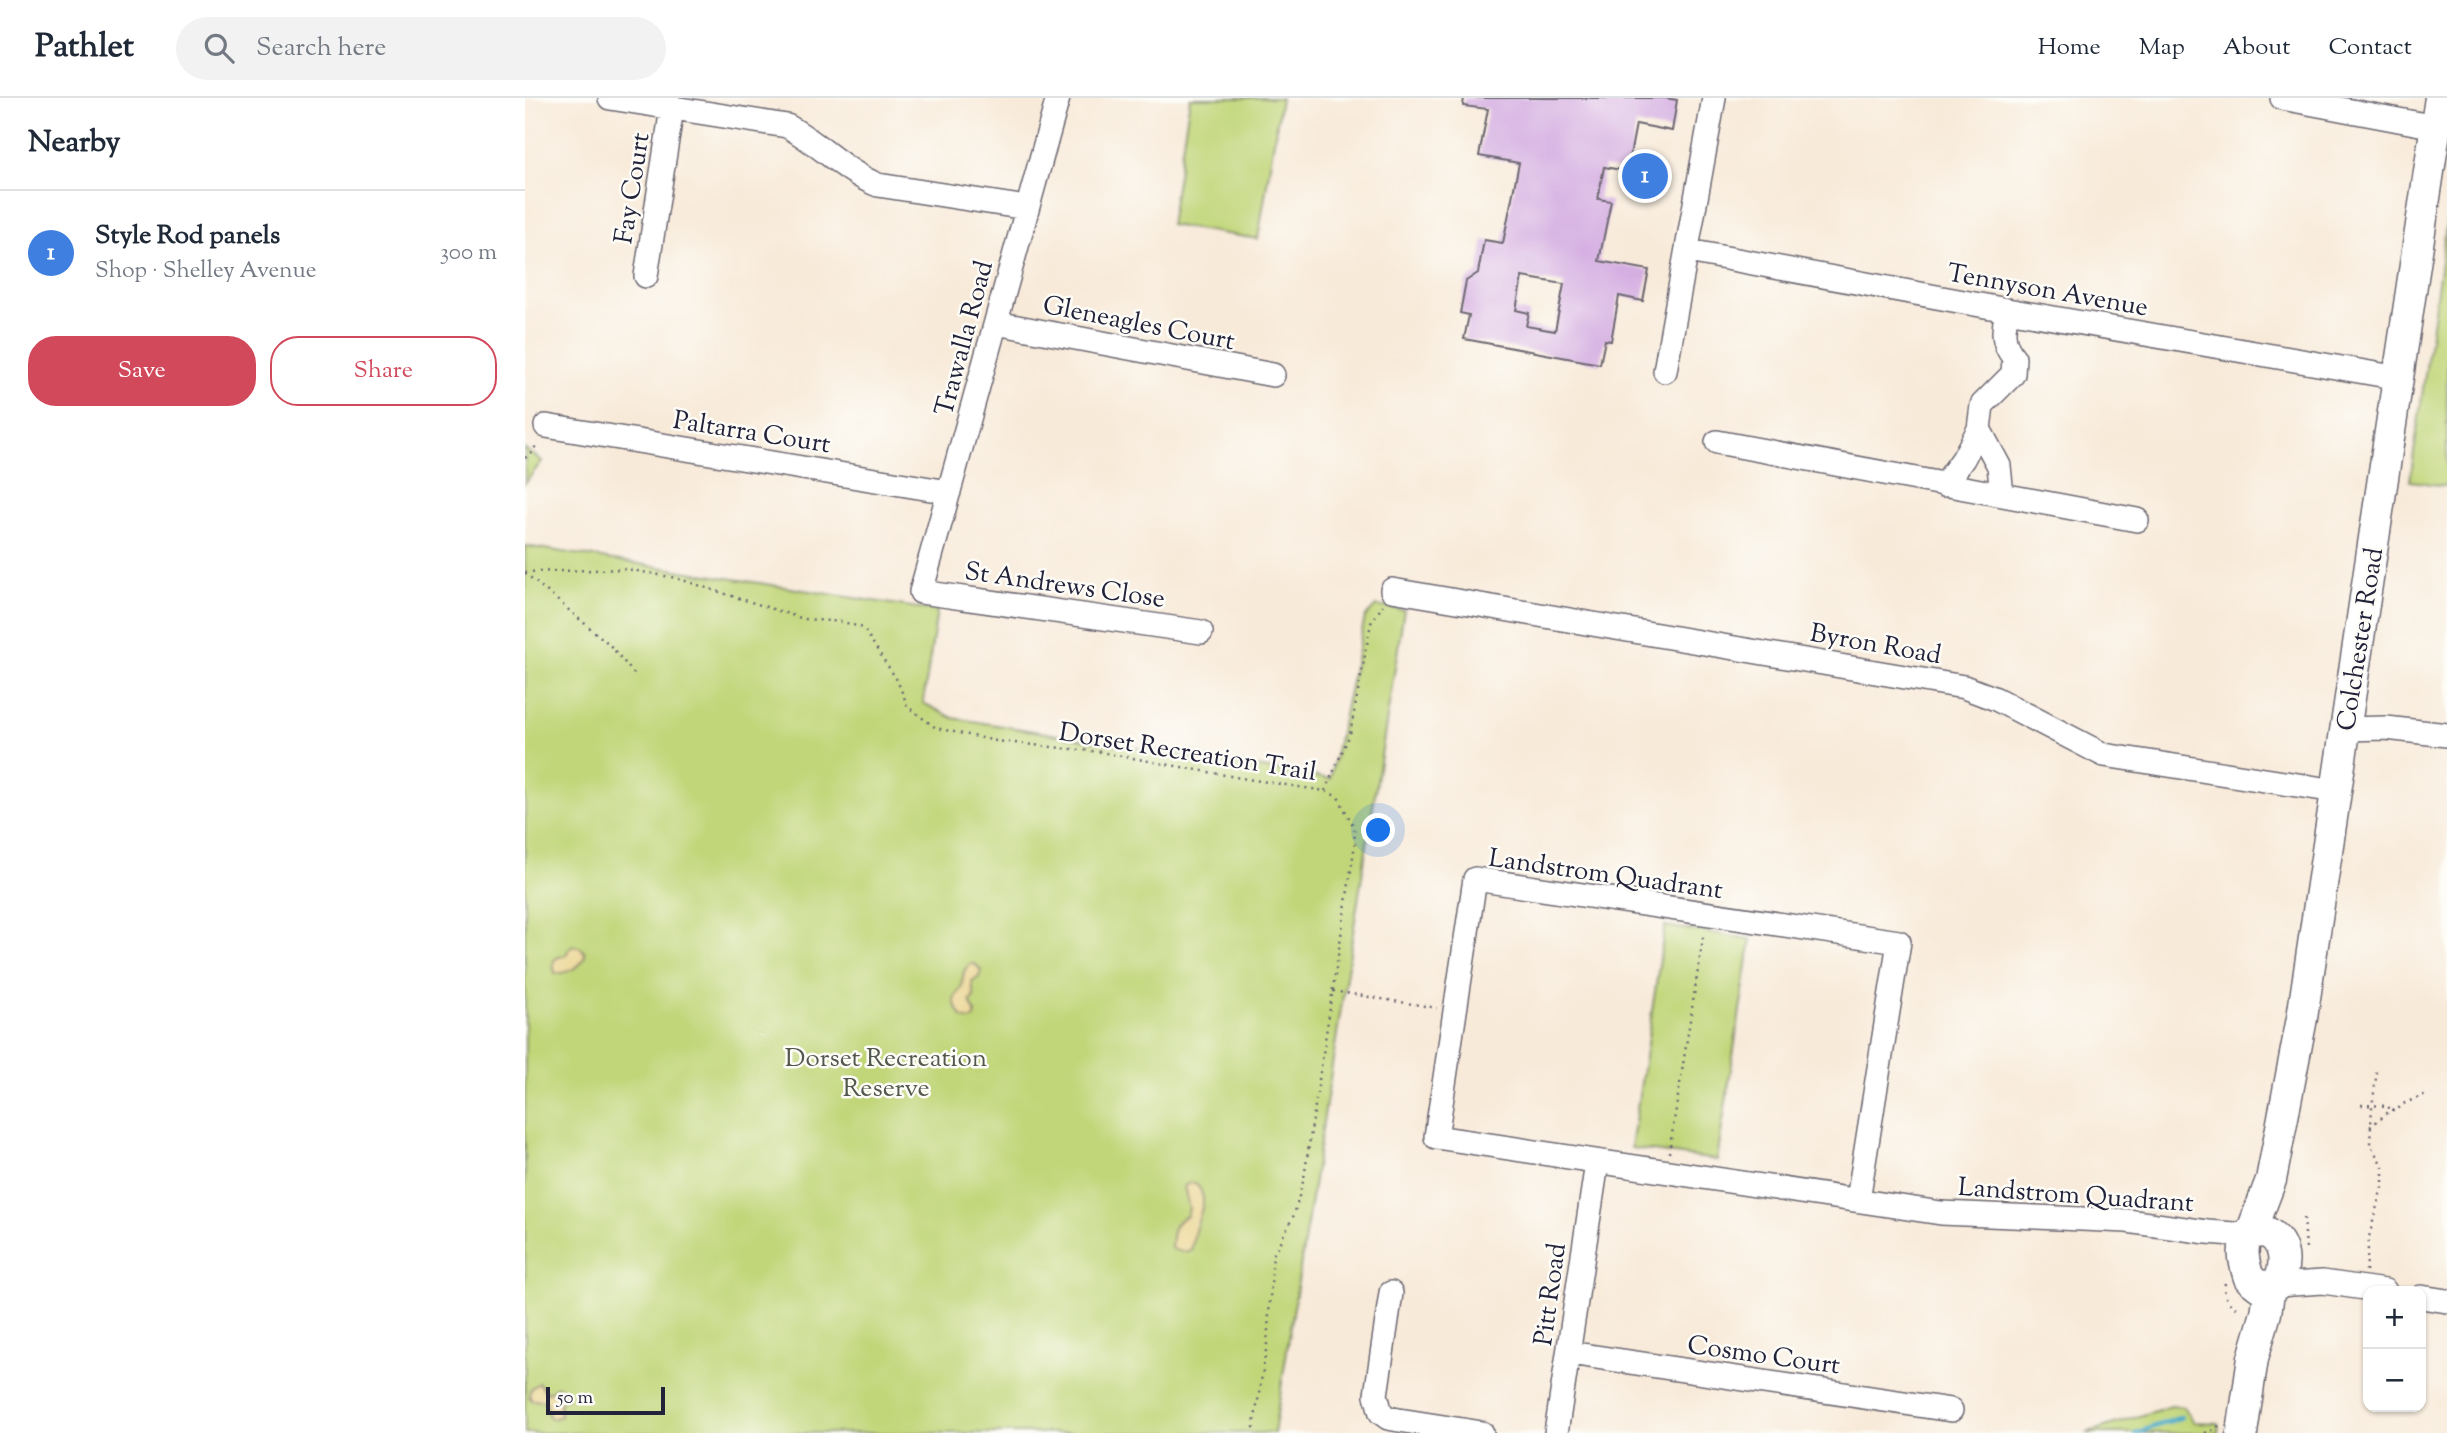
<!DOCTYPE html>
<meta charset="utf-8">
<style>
:root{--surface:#fff;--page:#f2f2f3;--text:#1f2937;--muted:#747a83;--line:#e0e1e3;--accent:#d1495b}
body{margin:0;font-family:"Sorts Mill Goudy",serif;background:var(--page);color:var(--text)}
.controls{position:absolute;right:21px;bottom:21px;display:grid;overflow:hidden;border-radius:14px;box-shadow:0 2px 5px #0004}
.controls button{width:63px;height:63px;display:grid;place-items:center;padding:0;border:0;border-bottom:2px solid var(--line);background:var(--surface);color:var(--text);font:35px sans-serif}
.scale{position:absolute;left:21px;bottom:18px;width:119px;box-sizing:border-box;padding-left:7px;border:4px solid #22223b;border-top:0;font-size:19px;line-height:24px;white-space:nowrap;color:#22223b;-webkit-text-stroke:5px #fdfcf7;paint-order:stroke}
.you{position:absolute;left:854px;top:733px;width:24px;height:24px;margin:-18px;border:5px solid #fff;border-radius:50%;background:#1a73e8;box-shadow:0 0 0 10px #1a73e833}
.badge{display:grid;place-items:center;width:46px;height:46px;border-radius:50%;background:var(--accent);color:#fff;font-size:23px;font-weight:700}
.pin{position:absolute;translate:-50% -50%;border:4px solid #fff;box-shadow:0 2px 7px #0006}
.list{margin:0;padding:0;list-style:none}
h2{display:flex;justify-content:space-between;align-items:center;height:91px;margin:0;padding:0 28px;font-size:30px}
h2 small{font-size:23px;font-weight:400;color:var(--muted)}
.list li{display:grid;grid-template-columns:46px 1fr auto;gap:21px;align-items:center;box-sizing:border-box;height:126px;padding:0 28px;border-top:2px solid var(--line)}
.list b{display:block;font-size:26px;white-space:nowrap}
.list p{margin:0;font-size:23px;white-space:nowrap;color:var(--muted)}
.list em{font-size:23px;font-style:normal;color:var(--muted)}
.actions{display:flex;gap:14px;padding:21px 28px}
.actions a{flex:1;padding:16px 0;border:2px solid var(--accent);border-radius:28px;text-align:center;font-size:24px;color:var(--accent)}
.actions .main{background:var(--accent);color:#fff}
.icon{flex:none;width:38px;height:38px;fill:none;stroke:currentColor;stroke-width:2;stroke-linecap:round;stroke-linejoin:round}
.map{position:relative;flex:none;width:1922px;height:1335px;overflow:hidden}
header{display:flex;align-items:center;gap:42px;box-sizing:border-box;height:98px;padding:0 35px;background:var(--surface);border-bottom:2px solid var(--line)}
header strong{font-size:33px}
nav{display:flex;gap:38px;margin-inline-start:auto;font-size:24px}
.search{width:490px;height:63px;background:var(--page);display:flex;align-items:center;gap:18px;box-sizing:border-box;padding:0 24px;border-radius:38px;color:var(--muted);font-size:26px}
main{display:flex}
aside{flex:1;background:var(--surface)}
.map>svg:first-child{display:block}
</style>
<header>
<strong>Pathlet</strong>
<div class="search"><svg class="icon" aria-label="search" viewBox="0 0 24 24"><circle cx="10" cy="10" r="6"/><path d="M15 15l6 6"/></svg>Search here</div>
<nav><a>Home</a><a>Map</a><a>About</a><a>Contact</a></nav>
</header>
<main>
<aside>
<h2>Nearby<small></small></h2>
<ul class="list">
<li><span class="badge" style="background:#3f7fe0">1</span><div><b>Style Rod panels</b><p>Shop · Shelley Avenue</p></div><em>300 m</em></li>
</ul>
<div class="actions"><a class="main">Save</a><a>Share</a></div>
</aside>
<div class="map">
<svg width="1922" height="1335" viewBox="0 0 1922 1335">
<rect width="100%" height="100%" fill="#fdfcf7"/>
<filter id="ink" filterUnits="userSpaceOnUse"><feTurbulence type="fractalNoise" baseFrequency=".0143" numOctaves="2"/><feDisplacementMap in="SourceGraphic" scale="14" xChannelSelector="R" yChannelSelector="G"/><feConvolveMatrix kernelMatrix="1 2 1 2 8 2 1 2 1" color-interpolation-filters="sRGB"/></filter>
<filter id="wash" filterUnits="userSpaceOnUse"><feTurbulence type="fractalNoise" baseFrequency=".00686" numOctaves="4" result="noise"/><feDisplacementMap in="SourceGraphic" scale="28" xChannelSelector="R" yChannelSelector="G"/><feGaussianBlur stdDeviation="1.57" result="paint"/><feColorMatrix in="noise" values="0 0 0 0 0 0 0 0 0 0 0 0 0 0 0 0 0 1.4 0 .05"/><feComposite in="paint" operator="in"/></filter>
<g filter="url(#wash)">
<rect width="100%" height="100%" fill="#f8ead9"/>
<path fill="#c1d679" stroke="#727c5a" stroke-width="2" d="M665 0H756L733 141 645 127Z
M1922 121V388L1885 383Z
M0 351 17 363 0 385Z
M0 448 412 513 398 605 428 620 805 681 840 519 851 508 879 512 749 1335H0Z
M1140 828 1226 841 1192 1062 1106 1050Z
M1646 1308 1659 1309 1669 1324 1694 1325 1693 1335H1561Z"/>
<path fill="#eeda9e" stroke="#887e6c" stroke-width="2" d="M49 848 56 850 60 855C60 868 42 876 30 875L28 865 31 860 41 857 44 851Z
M445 866H450L456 872 454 879 447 884 449 899 445 903 450 914V920L445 922 438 920 431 909 429 901 436 890 439 873Z
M665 1085H671C684 1102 676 1111 671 1129 668 1137 669 1144 666 1152 658 1155 653 1154 646 1150 647 1136 647 1123 662 1118L664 1111 659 1088Z
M14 1285 22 1295 33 1288 40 1292 42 1300 35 1304V1318L28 1321 24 1319 21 1303 7 1302 4 1298 6 1290Z"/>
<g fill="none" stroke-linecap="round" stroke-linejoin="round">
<path stroke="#4aaac9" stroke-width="4.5" d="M1611 1335 1657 1319"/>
</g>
<g id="blocks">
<path fill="#d5afe2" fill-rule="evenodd" d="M939 0H1140L1152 2 1147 33 1111 26 1102 73 1079 69 1073 101 1086 103 1074 163 1124 172 1118 203 1094 198 1086 243 1080 242 1075 266 939 241 944 217 935 215 941 183 953 175 959 142 978 145 994 65 954 58 963 11 938 8ZM997 179 1039 186 1030 233 1001 228 1004 215 991 212Z"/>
</g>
</g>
<g filter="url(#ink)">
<use href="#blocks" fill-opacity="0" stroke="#6d6872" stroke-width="2"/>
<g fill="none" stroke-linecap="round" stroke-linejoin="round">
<defs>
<path id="minor" d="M85 0 262 28C294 45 320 74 353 87L501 110
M533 0 396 494 676 534
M1757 0 1911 29
M1163 153 1482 212 1874 280
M121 178 147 10
M471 225 748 277
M1140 273 1189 0
M21 328 424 394
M1454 331 1474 368 1477 397
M1192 344 1612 422
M1419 387 1438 361 1454 331 1457 307 1488 276 1489 260C1476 244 1478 232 1482 212
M867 492 1439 589 1471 601 1579 657 1811 693
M1820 631 1861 630 1922 637
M1333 1102 1374 844 950 781 911 1039 1416 1115 1602 1123 1682 1134 1723 1137
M1751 1187 1798 1184 1860 1193
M866 1195 851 1297 856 1315 863 1320 874 1322 957 1335
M1896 1199 1922 1203
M1044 1255 1426 1312
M1031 1335 1072 1065"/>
<path id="major" d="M1726 1135 1742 1134C1761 1145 1763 1168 1751 1187L1734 1188 1724 1180C1719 1165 1714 1147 1726 1135L1746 1082 1777 920 1915 0
M1717 1335 1728 1260 1741 1215 1745 1189"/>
</defs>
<use href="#minor" stroke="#6d6872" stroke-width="26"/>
<use href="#major" stroke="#6d6872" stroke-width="33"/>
<path stroke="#6d6872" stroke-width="2.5" stroke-dasharray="2 5" stroke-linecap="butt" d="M0 360 7 355 13 344
M0 474 101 471 151 480 279 521 318 524 338 530 372 582 383 609 411 630 471 643 575 654 716 680 800 693 813 699 829 729 830 746 779 1080 769 1117 748 1157 742 1246 729 1327V1335
M0 475 84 546 110 577
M800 693 825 636 846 525 858 507
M808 893 912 910
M1836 1007 1863 1008 1865 1012
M1845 1029 1866 1012H1872L1878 1006 1903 995
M1144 1055 1179 834
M1779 1120 1781 1152
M1841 1173 1844 1139 1858 1085V1069L1845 1046 1847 1009 1852 973
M1700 1185C1698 1198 1702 1205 1713 1211
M1680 1335 1692 1330 1695 1326"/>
<use href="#minor" stroke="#fff" stroke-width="23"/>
<use href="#major" stroke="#fff" stroke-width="30"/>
</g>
</g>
<g text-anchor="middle" stroke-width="5" stroke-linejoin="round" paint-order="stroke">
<g font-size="26" fill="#22223b" stroke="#fdfcf7">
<text transform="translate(106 90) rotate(-81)" y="9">Fay Court</text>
<text transform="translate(1523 191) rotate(10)" y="9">Tennyson Avenue</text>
<text transform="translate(614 224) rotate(11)" y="9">Gleneagles Court</text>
<text transform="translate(438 240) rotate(-75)" y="9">Trawalla Road</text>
<text transform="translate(227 333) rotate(9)" y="9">Paltarra Court</text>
<text transform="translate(540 486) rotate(8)" y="9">St Andrews Close</text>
<text transform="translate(1834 541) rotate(-81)" y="9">Colchester Road</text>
<text transform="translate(1351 545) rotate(10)" y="9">Byron Road</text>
<text transform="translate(663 653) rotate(9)" y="9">Dorset Recreation Trail</text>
<text transform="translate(1081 775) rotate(8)" y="9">Landstrom Quadrant</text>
<text transform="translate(1551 1096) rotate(4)" y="9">Landstrom Quadrant</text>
<text transform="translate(1024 1196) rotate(-82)" y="9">Pitt Road</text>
<text transform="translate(1239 1256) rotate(8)" y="9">Cosmo Court</text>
</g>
<g font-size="26" fill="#52584e" stroke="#fdfcf7">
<text x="361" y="968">Dorset Recreation<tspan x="361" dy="30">Reserve</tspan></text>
</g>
</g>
</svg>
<div class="controls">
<button>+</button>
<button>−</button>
</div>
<div class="scale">50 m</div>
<div class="you"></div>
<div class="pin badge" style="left:1120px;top:78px;background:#3f7fe0">1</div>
</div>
</main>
